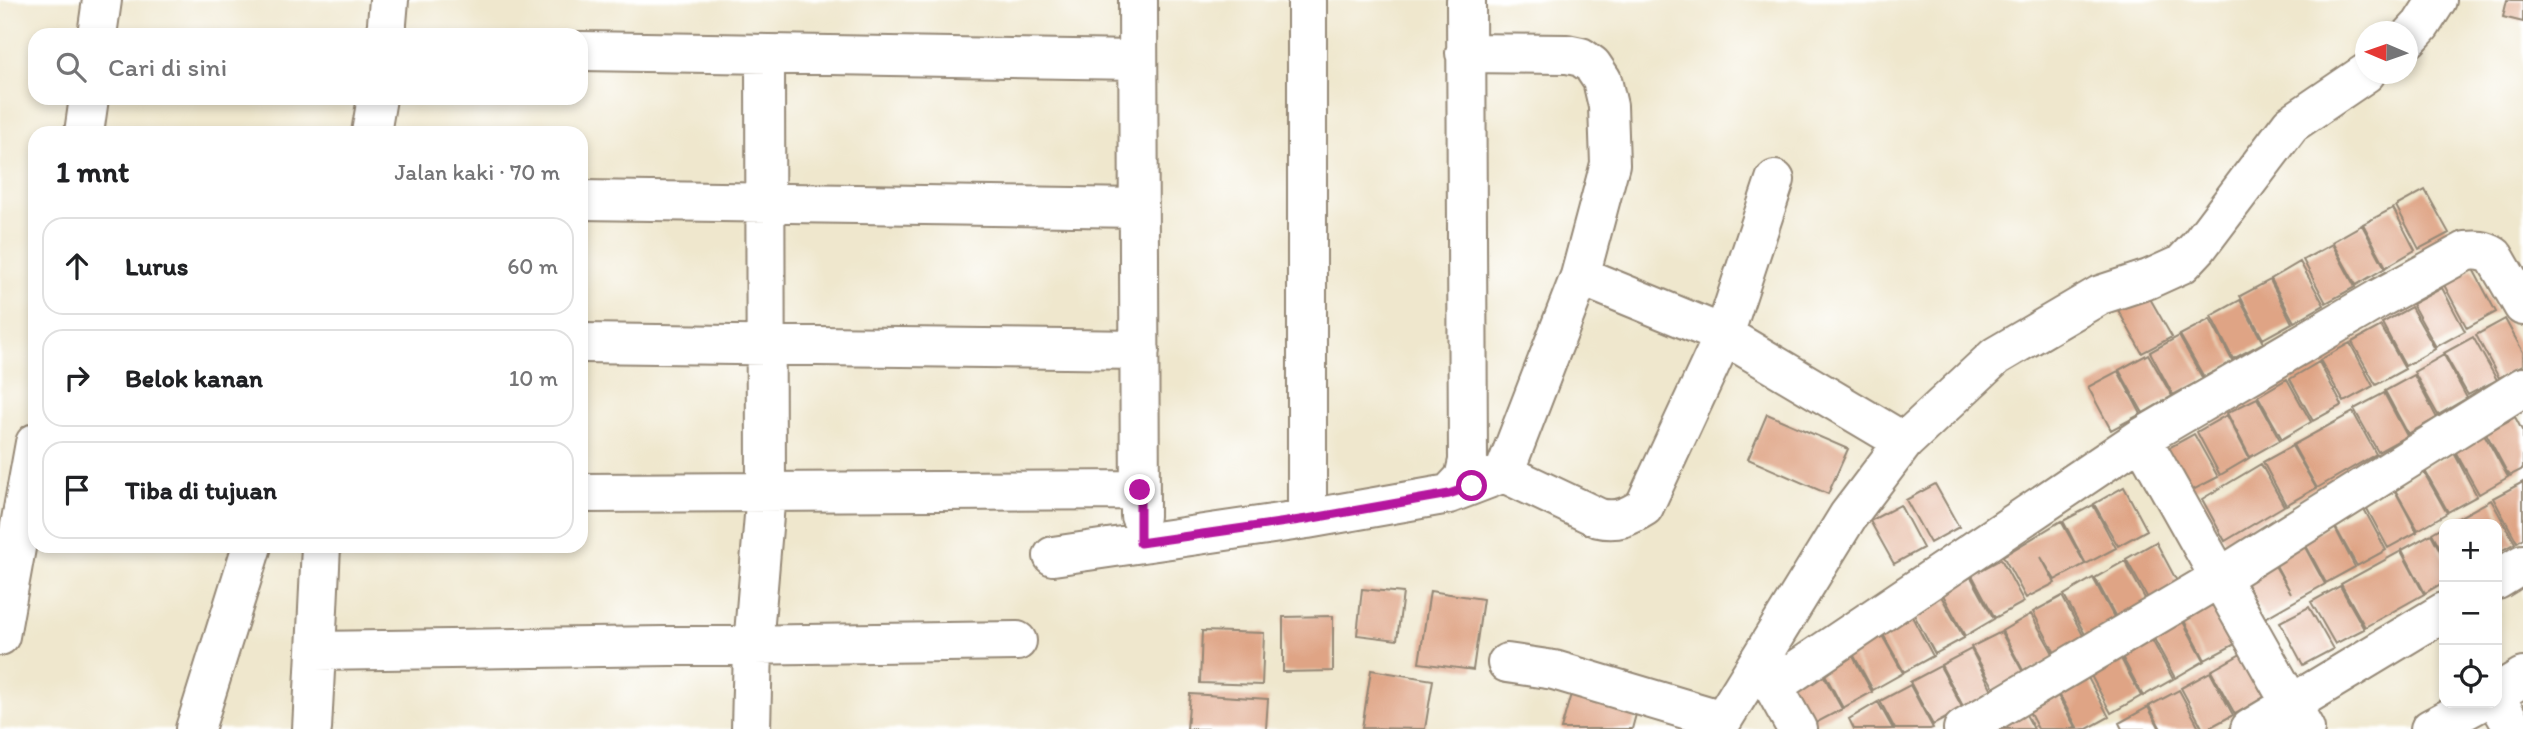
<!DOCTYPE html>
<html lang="id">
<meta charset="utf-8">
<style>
:root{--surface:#fff;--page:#f2f2f2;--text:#202124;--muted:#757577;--line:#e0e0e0}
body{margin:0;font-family:Itim,sans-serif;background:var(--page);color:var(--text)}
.controls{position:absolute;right:21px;bottom:21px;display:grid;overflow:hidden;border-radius:14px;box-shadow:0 4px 10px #0003}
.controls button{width:63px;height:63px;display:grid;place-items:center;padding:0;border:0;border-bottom:2px solid var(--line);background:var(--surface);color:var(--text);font:35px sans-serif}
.compass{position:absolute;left:2355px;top:21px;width:63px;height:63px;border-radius:50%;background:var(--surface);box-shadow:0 4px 10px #0003;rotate:272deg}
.stop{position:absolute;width:21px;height:21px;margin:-16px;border:5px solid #b5179e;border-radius:50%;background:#fff}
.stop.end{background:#b5179e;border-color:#fff;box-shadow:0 2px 7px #0008}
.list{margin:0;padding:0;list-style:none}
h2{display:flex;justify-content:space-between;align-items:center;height:91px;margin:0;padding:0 28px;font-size:30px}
h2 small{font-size:23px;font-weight:400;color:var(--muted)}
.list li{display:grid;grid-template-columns:46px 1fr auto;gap:21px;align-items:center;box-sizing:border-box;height:98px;margin:0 14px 14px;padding:0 14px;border:2px solid var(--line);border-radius:21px}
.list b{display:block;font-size:26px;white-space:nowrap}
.list em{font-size:23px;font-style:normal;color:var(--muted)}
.icon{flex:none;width:38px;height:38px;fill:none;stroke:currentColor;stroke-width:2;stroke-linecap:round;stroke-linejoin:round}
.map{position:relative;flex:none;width:2523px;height:729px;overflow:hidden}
.search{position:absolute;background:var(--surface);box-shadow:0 4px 10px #0003;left:28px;top:28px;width:560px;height:77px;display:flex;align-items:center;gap:18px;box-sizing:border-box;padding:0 24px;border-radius:21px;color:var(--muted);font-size:26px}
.panel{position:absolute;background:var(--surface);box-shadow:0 4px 10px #0003;left:28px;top:126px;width:560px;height:427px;border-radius:21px}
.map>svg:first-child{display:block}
</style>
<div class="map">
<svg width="2523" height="729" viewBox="0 0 2523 729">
<rect width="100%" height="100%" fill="#fff"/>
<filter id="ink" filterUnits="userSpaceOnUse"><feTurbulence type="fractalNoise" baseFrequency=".0143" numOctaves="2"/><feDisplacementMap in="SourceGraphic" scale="14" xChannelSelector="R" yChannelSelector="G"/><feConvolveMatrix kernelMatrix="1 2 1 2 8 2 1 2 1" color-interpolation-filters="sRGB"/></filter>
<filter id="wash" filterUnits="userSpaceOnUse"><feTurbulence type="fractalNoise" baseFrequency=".00686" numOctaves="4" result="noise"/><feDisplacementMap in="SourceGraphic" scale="28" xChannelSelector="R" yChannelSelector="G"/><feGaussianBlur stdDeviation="1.57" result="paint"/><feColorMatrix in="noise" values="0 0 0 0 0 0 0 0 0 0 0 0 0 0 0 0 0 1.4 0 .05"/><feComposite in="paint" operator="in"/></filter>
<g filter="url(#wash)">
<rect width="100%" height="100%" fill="#efe7cd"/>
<g id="blocks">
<path fill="#dfa485" d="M2507 0H2523V22L2503 17Z
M2425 190 2449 233 2419 249 2396 206Z
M2393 208 2415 250 2386 267 2363 224Z
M2362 225 2385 268 2356 285 2332 242Z
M2332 244 2355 287 2326 303 2303 260Z
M2300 262 2324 305 2294 322 2271 279Z
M2473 269 2496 312 2467 328 2444 285Z
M2270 280 2292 323 2263 339 2240 296Z
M2442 288 2465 331 2436 347 2412 304Z
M2148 295 2172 337 2142 353 2118 310Z
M2240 300 2263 343 2233 359 2211 316Z
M2411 307 2435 349 2405 366 2382 323Z
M2210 319 2233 362 2204 377 2180 335Z
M2505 319 2523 352V365L2499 378 2476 335Z
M2381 326 2405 369 2376 385 2352 342Z
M2179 336 2203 379 2173 395 2150 352Z
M2473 337 2497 380 2468 395 2444 353Z
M2350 343 2373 386 2344 402 2320 360Z
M2148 354 2172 396 2143 413 2119 370Z
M2444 355 2467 398 2438 415 2414 372Z
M2319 362 2342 405 2313 421 2290 379Z
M2118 371 2141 414 2111 430 2088 387Z
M2414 375 2437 418 2408 434 2385 391Z
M2287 379 2311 422 2282 439 2258 396Z
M2384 393 2407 436 2378 452 2354 409Z
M2257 398 2280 440 2250 457 2227 413Z
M2353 412 2376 454 2317 488 2293 445Z
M1767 414 1848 449 1828 494 1748 459Z
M2227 415 2249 458 2220 475 2197 432Z
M2515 417 2523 432V469L2509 476 2486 433Z
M2194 434 2218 477 2189 492 2165 450Z
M2484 434 2508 477 2479 494 2455 451Z
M2292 446 2316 488 2286 505 2263 462Z
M2454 453 2477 496 2448 512 2424 469Z
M2261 464 2284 506 2225 541 2202 499Z
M2423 471 2447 513 2418 530 2394 488Z
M2523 482V538L2517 542 2493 498Z
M1935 484 1959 527 1930 543 1906 500Z
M2124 487 2147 530 2118 546 2094 504Z
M2394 489 2417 532 2388 548 2365 505Z
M2491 500 2515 543 2497 553V524H2447Z
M1900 505 1923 548 1894 564 1870 521Z
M2093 505 2116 548 2086 564 2063 521Z
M2363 507 2386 550 2357 566 2333 523Z
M2061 521 2085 564 2055 580 2041 557 2055 583 2026 598 2003 556Z
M2333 524 2355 567 2326 583 2303 540Z
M2444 526V555L2432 533Z
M2431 534 2444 558V582L2425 593 2402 550Z
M2156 542 2179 585 2150 602 2126 559Z
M2302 542 2325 584 2265 618 2242 575 2271 559 2291 593 2272 558Z
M2401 551 2424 594 2365 627 2341 584Z
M2001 559 2024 602 1995 618 1972 575Z
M2125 561 2148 604 2118 621 2095 578Z
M1971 577 1994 619 1965 636 1942 593Z
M2093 578 2116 621 2087 638 2064 595Z
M2340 586 2364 629 2335 644 2311 602Z
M1362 589 1403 593 1397 640 1357 635Z
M1430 591 1483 599 1473 670 1419 663Z
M1941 596 1964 638 1935 654 1912 611Z
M2062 596 2085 639 2056 655 2033 612Z
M2211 601 2235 644 2205 660 2182 617Z
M2309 607 2333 649 2303 665 2280 622Z
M1910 613 1933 656 1904 672 1880 629Z
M2031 614 2055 657 2025 674 2002 631Z
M1333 616V671L1283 672V617Z
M2181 618 2204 661 2175 678 2152 635Z
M1879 630 1903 673 1873 690 1849 647Z
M1202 631 1264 633 1262 685 1200 683Z
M2001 632 2024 674 1995 690 1971 647Z
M2150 636 2173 679 2143 696 2120 653Z
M1849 649 1872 692 1843 708 1820 665Z
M1971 649 1993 692 1964 708 1941 665Z
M2118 653 2141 696 2111 713 2088 670Z
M2241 654 2264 697 2235 714 2211 671Z
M1940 666 1963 709 1933 725 1910 682Z
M1819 667 1842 709 1812 725 1789 683Z
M1371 670 1433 680 1425 729 1362 728Z
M2210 672 2233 715 2207 729H2203L2181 688Z
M2086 674 2109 717 2087 729H2078L2057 690Z
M1910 685 1933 728 1930 729H1895L1880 701Z
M1573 687 1638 707 1632 729H1561Z
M2179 690 2200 729H2161L2149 706Z
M2056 692 2076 729H2038L2027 708Z
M1190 694 1268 699 1266 729H1187Z
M1878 702 1893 729H1854L1849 719Z
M2148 707 2160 729H2122L2119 723Z
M2024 711 2034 729H1993Z"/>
</g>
</g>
<g filter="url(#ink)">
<use href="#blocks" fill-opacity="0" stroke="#958876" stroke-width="2"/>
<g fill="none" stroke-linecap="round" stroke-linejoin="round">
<defs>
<path id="minor" d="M1138 0 1140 516
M1307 0V519
M97 35 102 0
M386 35 389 0
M2408 39 2421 25 2437 0
M581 51 1138 60
M84 133 89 98
M371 133 377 98
M581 200 1139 208
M1580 276 1724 335 1904 442
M581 343 1140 350
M2141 438 2305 729
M1504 473 1599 518C1617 522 1628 517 1644 507L1724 335 1775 180
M581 493 1140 490
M1449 494 1464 478 1468 461 1466 0
M321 546 316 651 1017 641
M1053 556 1307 519 1449 494 1504 473 1580 276 1610 164 1608 106 1602 80 1592 65 1581 57 1567 54 1465 53
M2497 580 2523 564
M0 636 35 443
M1507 663 1554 670 1722 720
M2497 693 2523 677
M2497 700 2514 729
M195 729 252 546
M312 729 316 651
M751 729 753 646 766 492 765 54
M1717 729 1848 516 1904 442 1996 356 2100 295 2149 279 2182 264 2198 247 2291 124 2366 73
M1797 729 1773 686 2141 438 2380 298 2466 251C2477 250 2484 250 2494 256L2523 306
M1963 729 2219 578 2523 387
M2250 729 2444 612
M2430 729 2478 703"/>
</defs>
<use href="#minor" stroke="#958876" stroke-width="42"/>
<use href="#minor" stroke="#fff" stroke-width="38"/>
</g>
</g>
<g fill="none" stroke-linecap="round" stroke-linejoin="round" filter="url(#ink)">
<path stroke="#b5179e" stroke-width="9" d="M1140 490V543L1307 519 1449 494 1472 486"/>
</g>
</svg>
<div class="controls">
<button>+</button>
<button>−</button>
<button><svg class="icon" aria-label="locate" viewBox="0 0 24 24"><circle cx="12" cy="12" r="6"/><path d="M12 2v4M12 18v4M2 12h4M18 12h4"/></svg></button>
</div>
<svg class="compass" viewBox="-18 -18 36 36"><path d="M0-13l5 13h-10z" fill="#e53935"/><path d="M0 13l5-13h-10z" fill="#757577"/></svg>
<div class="stop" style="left:1472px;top:486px"></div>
<div class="stop end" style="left:1140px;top:490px"></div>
<div class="search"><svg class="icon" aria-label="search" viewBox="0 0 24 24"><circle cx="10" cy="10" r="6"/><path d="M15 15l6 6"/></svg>Cari di sini</div>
<section class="panel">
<h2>1 mnt<small>Jalan kaki · 70 m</small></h2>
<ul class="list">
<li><svg class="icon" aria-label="ahead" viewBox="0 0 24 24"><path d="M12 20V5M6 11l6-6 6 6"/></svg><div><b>Lurus</b></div><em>60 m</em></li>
<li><svg class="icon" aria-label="right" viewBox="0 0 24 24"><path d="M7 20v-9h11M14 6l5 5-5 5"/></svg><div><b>Belok kanan</b></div><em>10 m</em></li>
<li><svg class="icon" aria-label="arrive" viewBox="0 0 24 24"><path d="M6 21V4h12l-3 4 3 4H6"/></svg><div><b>Tiba di tujuan</b></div></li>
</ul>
</section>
</div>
